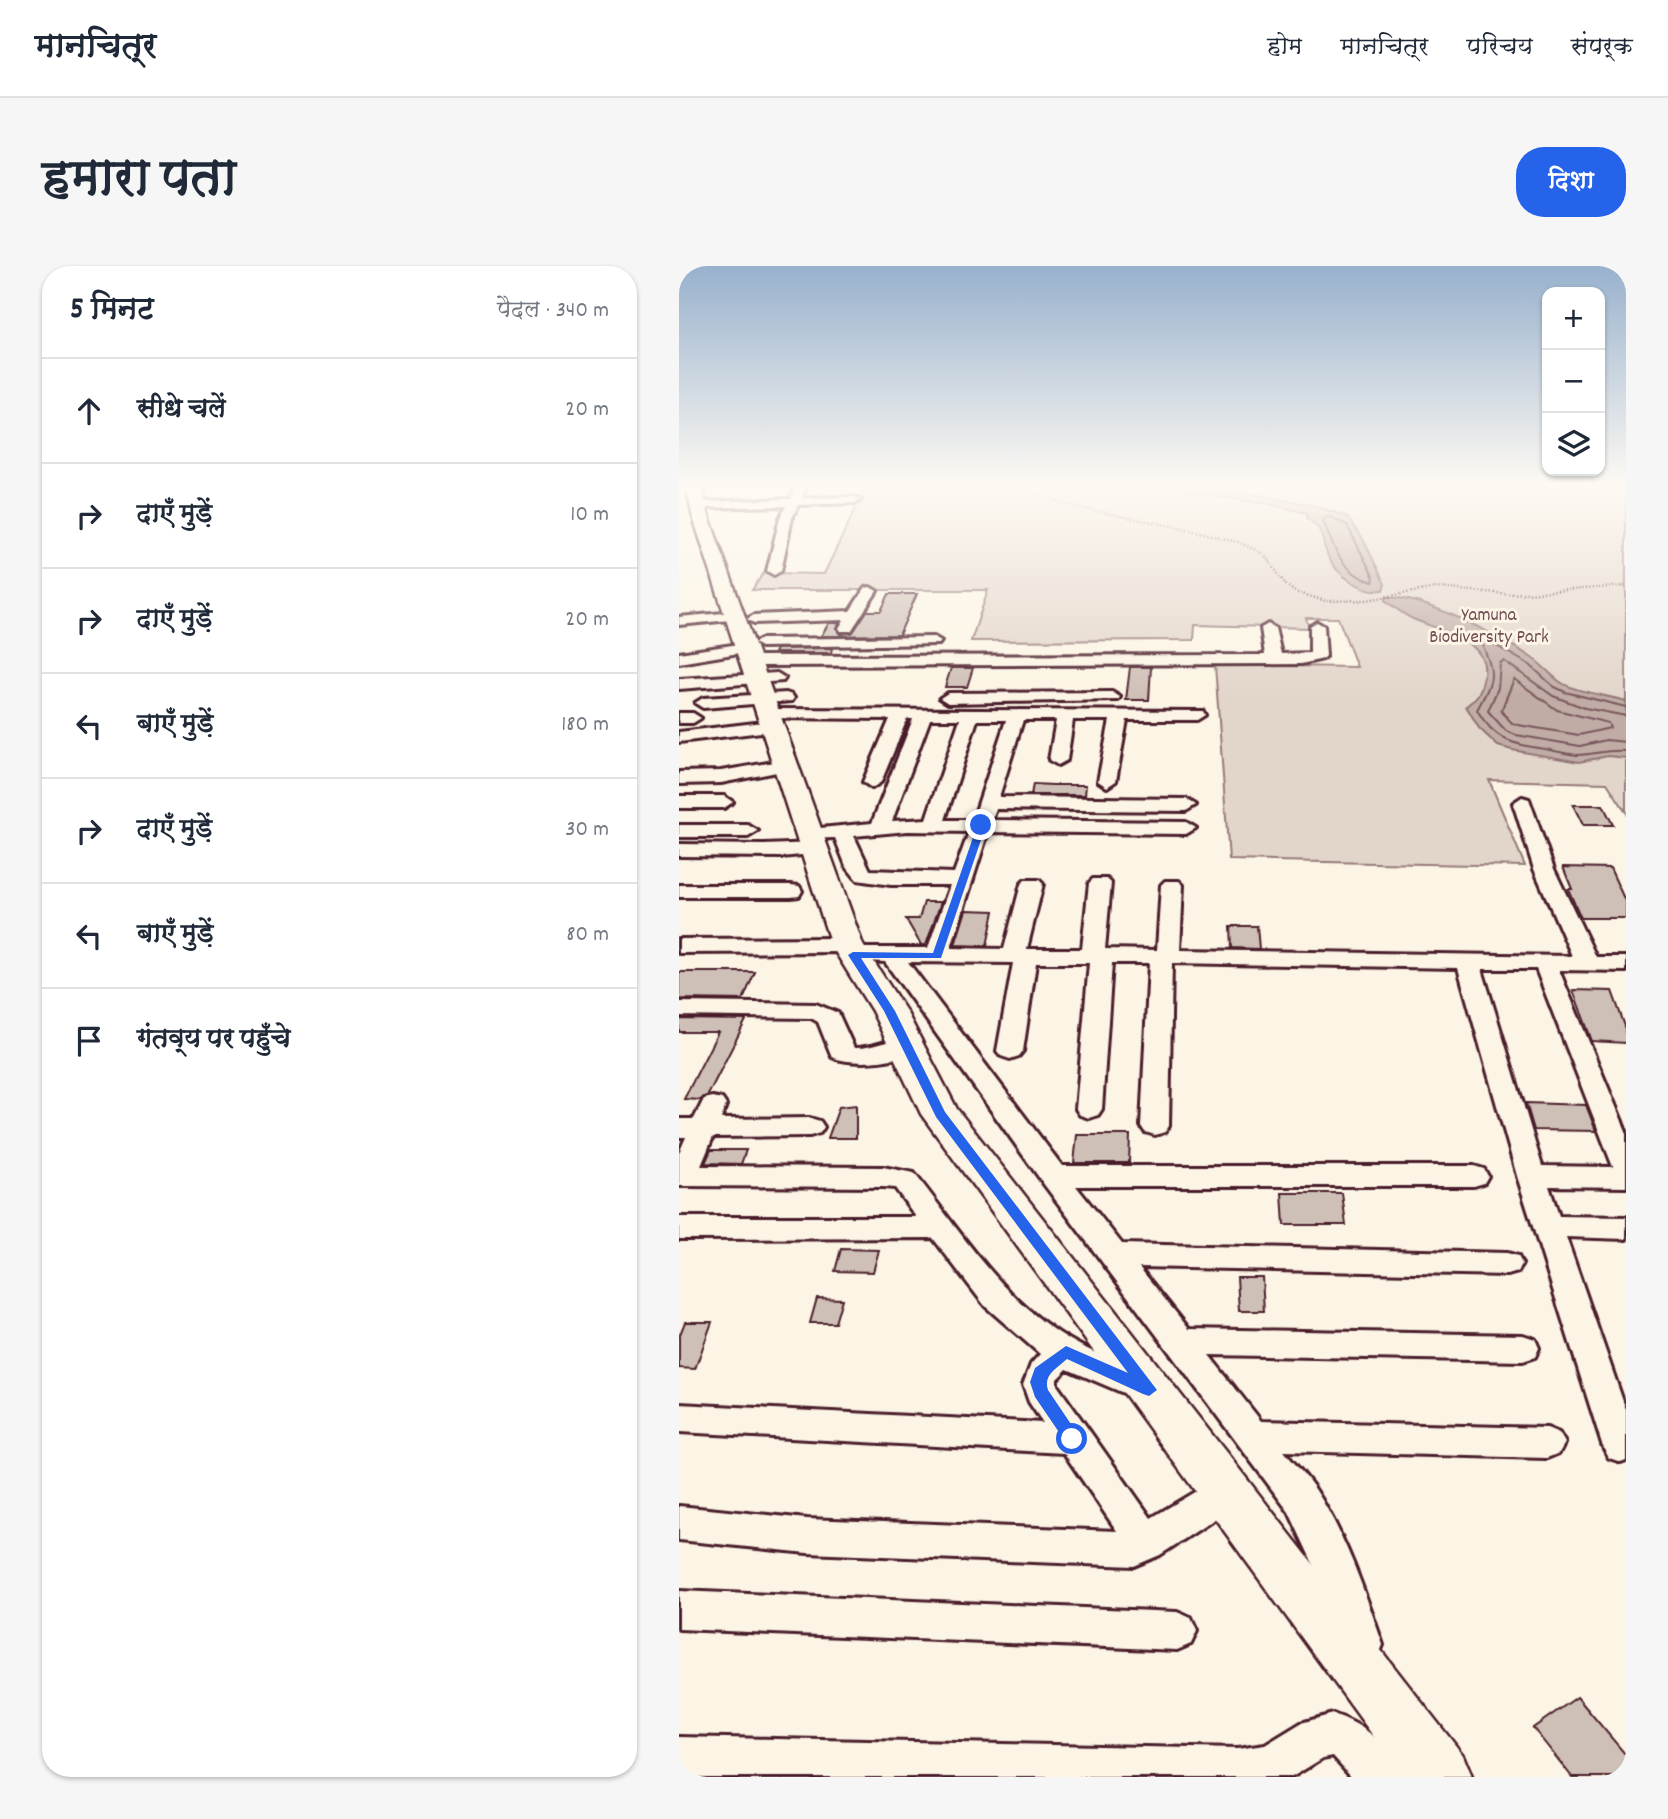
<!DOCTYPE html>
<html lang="hi">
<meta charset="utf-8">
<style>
:root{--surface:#fff;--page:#f6f6f7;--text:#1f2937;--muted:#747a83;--line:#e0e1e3;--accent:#2563eb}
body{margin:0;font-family:Dekko,"Playpen Sans Deva",sans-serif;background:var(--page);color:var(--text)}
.controls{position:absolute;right:21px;top:21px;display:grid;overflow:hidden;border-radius:14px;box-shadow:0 2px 5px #0004}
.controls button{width:63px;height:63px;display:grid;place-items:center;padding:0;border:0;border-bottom:2px solid var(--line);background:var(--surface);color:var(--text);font:35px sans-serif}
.stop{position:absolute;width:21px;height:21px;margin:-16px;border:5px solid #2563eb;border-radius:50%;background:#fff}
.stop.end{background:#2563eb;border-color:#fff;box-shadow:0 2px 7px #0008}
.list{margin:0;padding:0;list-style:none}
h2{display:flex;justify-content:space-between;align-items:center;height:91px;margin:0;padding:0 28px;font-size:30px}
h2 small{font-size:23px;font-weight:400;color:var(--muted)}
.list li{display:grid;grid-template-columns:46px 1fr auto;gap:21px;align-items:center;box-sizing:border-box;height:105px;padding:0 28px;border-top:2px solid var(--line)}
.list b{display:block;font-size:26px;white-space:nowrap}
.list em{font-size:23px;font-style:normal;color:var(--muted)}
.icon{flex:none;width:38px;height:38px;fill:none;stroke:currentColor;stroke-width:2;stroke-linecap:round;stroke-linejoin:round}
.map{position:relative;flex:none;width:947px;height:1511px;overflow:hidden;border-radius:28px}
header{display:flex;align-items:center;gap:42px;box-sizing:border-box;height:98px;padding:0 35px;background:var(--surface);border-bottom:2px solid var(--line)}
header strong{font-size:33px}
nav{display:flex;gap:38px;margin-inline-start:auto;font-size:24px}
.intro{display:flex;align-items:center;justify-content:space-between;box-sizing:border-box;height:168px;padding:0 42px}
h1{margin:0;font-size:49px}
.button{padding:18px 32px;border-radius:28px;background:var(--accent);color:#fff;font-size:24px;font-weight:700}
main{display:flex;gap:42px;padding:0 42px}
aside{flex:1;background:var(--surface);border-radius:28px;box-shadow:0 2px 5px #0004}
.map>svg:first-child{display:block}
</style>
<header>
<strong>मानचित्र</strong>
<nav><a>होम</a><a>मानचित्र</a><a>परिचय</a><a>संपर्क</a></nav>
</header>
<div class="intro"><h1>हमारा पता</h1><a class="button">दिशा</a></div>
<main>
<aside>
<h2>5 मिनट<small>पैदल · 340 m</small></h2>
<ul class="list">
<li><svg class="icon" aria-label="ahead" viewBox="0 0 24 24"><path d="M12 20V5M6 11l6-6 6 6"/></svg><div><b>सीधे चलें</b></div><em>20 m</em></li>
<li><svg class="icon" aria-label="right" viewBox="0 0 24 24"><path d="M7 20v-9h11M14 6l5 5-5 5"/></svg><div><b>दाएँ मुड़ें</b></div><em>10 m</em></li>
<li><svg class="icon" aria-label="right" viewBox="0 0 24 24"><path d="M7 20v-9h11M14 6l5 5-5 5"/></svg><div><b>दाएँ मुड़ें</b></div><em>20 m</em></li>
<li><svg class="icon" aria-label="left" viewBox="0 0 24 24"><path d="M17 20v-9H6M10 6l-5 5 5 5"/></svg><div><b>बाएँ मुड़ें</b></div><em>180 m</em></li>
<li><svg class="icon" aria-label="right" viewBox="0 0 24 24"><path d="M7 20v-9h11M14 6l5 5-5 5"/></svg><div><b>दाएँ मुड़ें</b></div><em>30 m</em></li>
<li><svg class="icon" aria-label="left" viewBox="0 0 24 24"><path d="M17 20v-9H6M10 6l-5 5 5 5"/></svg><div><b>बाएँ मुड़ें</b></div><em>80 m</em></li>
<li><svg class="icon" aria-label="arrive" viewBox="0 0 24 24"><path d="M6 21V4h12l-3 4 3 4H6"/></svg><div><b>गंतव्य पर पहुँचे</b></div></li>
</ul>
</aside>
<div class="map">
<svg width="947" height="1511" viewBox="0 0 947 1511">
<rect width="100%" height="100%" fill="#fcf5e5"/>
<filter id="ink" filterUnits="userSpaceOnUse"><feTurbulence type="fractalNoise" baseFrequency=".0143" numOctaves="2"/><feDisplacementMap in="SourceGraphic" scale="14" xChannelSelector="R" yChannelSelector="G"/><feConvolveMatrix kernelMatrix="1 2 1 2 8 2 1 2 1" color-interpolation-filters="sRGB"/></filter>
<g filter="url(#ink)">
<path fill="#e2d5ca" stroke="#967a7a" stroke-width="2" d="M188 219H947V546L928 517 810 514 846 600 550 594 536 399 678 401 659 352H627L630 362 516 359 515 374 292 375 309 324H73L85 307 145 308Z"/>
<path fill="#c0aca5" stroke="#917474" stroke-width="2" d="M503 219H543L572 228 633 239 667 250 684 273 706 318 704 324C684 327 657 309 649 290 639 269 649 268 628 252V247L590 238 513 227 506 224Z
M707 331C747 331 823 371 856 394 864 400 872 409 880 415 894 426 929 429 947 435V492L929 490 900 496 833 484 819 480 800 462 787 440C798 432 801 428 804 414 816 373 755 364 730 351 722 347 714 340 707 335Z"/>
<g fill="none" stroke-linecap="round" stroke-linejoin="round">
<path stroke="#79575c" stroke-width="2" d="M649 250 668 259 695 312 694 316C663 307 654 282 644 254Z
M835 413 878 444 929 457 931 462 900 469 839 459 833 457 822 445Z
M947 441 886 426 874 420 851 399 807 374 802 375C816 410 816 410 798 444 816 475 833 478 866 483 876 485 887 488 898 489 915 489 927 483 947 485
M947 450 906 442 874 430 825 395 821 397 819 422 809 445 827 465 837 469 901 480 927 474 947 476"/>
</g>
<path fill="#cfc0b7" stroke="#4a1f2b" stroke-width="2" d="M210 328H238L220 369 142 370 150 357H160L158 363 162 368 174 366 188 345H202Z
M153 382 152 387H95L97 383Z
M451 401H472L470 434H447Z
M272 402H294L288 421H266Z
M354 518 374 519H407L406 529H352Z
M894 539H924L934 559H904Z
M884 601 931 602 947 637V652H902L889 623H893Z
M245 636H262L247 679H242L227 653H240Z
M287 644 315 645 308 680 276 679Z
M552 660H578L580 683 553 682Z
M0 706H76L64 734 0 733Z
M894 724 933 725 947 763V777L913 775Z
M0 753 67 754 29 829 22 834 5 833 39 766H0Z
M847 837 907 839 917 865 855 864Z
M177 839V872H149L160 841Z
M398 869H451L450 897H395Z
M32 884H67L62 898 26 897Z
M603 927H663L667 959H605Z
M162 983 200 984 194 1006 156 1005Z
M558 1011H583L585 1045H560Z
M138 1032 163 1033 156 1057H131Z
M6 1056H33L16 1103 0 1102V1071Z
M898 1431 947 1489V1511H893L854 1462Z"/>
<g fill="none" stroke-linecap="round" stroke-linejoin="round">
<defs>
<path id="street" d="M117 221 127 223 122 232 176 231 182 234 176 237 119 239 113 252 102 305 95 309 88 305 101 252 107 240 19 242 13 239 19 236 111 233Z
M191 321 198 325 172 365H162L160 362 165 354 75 357 68 353 75 349 171 345 186 322Z
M56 346 63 350 61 353 0 359V351Z
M638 356 645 360 647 390 644 393 622 398 71 400 63 395 71 390 586 389 582 362 589 358 596 362 602 388 631 387V360Z
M255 371 262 375 260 378 82 381 75 377 82 373Z
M67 377 75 382 72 385 0 397V387Z
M98 407 106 412 104 415 0 423V413Z
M433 426 441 431 439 434 269 437 261 432 269 427Z
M107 427 113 429 115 432 113 435 24 442 16 437 24 432Z
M90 443 524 445 526 449 518 454H448L437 515 428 521 419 515 431 454H394L388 494 379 499 370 494 377 454H344L320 531 507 533 517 539 507 545 317 543 313 554 507 556 517 562 507 568 309 566 272 682 325 683 342 618 346 614H360L364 618 348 683H403L410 617 414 613H428L432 617 426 683 478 684 482 619 486 615H500L504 619 501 684 893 690 855 603 834 537 843 531 850 533 875 603 917 691H947V705L880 704 947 865V921L870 920 880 950 947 951V973L887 971 947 1144V1194L942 1196 930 1192 924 1181 838 910 779 702 493 697 490 860 486 866 476 869 466 866 462 860 470 697H433L423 843 419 849 410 852 401 849 397 843 410 697H357L344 785 340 790 331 793 322 790 318 785 334 697 229 696 383 900H795L805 903 809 910 805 917 795 920H397L443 978 828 987 839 990 843 998 839 1006 828 1009 460 1001 510 1063 844 1069 856 1073 860 1082 856 1091 844 1095 530 1089 582 1155 868 1162 880 1167 886 1177 880 1187 868 1192 605 1185C615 1197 627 1210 636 1223 667 1270 686 1327 704 1379L698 1393 684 1398 670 1393 638 1306 610 1246 364 917 206 696 166 694 163 689 165 686 0 687V673L168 672 176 674 179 679 177 682H249L271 619H212L178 614 167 600 156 572 124 573 121 569 124 565 131 563 193 557 234 453H228L202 516 193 522 184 516 211 453 84 452 82 448ZM251 453H281L247 553 213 555ZM298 454H327L294 554H266ZM229 565 290 566 275 607 191 604 175 570ZM803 703H857L934 901 863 900Z
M0 447H14L22 452 14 457H0Z
M93 455 102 460 99 464 0 476V466Z
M107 494 113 495 116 499 113 503 42 517 0 518V506L42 505Z
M0 530H45L54 536 45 542H0Z
M0 559H69L79 565 69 571H0Z
M136 577 143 579 146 583 143 587 102 591 0 590V578L85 579Z
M0 619H112L120 620 123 625 120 630 112 631H0Z
M0 736 137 738 159 747 175 782C195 783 216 769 236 774L240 779C227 797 173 800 153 791L139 756 132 752 0 750Z
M34 831 43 833 47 839 42 853 131 852 141 855 145 861 141 867 131 870 34 871 22 900 204 901 235 907C279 962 320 1028 380 1067 408 1086 442 1097 473 1110L478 1120 473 1130 461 1134 388 1103 378 1113V1119L472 1252 534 1215 547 1210 560 1215 565 1226 560 1237 481 1289 455 1300 128 1287 0 1274V1240L128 1253 438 1265 385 1187 0 1166V1138L364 1157 350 1136 344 1119 352 1098 361 1088 306 1040 254 972 0 973V951H237L216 922 204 921 0 920V887L7 871H0V853H15L25 833Z
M0 1325 498 1346 512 1352 518 1365 512 1378 498 1384 0 1363Z
M654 1448C686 1459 711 1479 724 1511H673L654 1490 644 1492 613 1511H0V1471L558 1483 586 1479 622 1457Z"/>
<path id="secondary" d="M7 219H23L29 248 184 679 227 745 278 843 784 1489 793 1511H724L242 848 193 745 152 679 13 248Z"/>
</defs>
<use href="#street" stroke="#4a1f2b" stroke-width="6"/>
<use href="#secondary" stroke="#4a1f2b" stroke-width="5"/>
<path stroke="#4a1f2b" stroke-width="2.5" stroke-dasharray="1 2.5" stroke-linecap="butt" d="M328 219 396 241 513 264 559 276 585 288 607 319 616 326 647 335 688 334 757 322 831 328 947 320"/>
<use href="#street" fill="#fcf5e5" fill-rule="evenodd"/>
<use href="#secondary" fill="#fcf5e5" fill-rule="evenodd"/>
</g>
</g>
<linearGradient id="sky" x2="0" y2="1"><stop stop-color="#98b1cd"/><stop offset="0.51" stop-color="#fefaf3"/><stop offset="1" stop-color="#fefaf3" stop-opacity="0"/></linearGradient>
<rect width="947" height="431" fill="url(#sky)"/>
<path fill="#2563eb" d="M299 557 307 559 262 692H182L216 745 266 846 478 1124 470 1130 464 1128 388 1093C377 1103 364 1109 369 1124L402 1173 399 1178H388L356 1131 351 1116 356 1102 387 1080 449 1107 257 851 205 745 169 689 174 686 254 687Z"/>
<g text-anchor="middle" stroke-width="6" stroke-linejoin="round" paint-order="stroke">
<g font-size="19" fill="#704c53" stroke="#fcf5e5">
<text x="810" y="354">Yamuna<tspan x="810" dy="22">Biodiversity Park</tspan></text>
</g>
</g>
</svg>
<div class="controls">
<button>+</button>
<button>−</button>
<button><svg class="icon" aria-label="layers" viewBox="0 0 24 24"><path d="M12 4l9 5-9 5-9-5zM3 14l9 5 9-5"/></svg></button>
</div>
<div class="stop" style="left:393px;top:1173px"></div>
<div class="stop end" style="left:302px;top:559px"></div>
</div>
</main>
